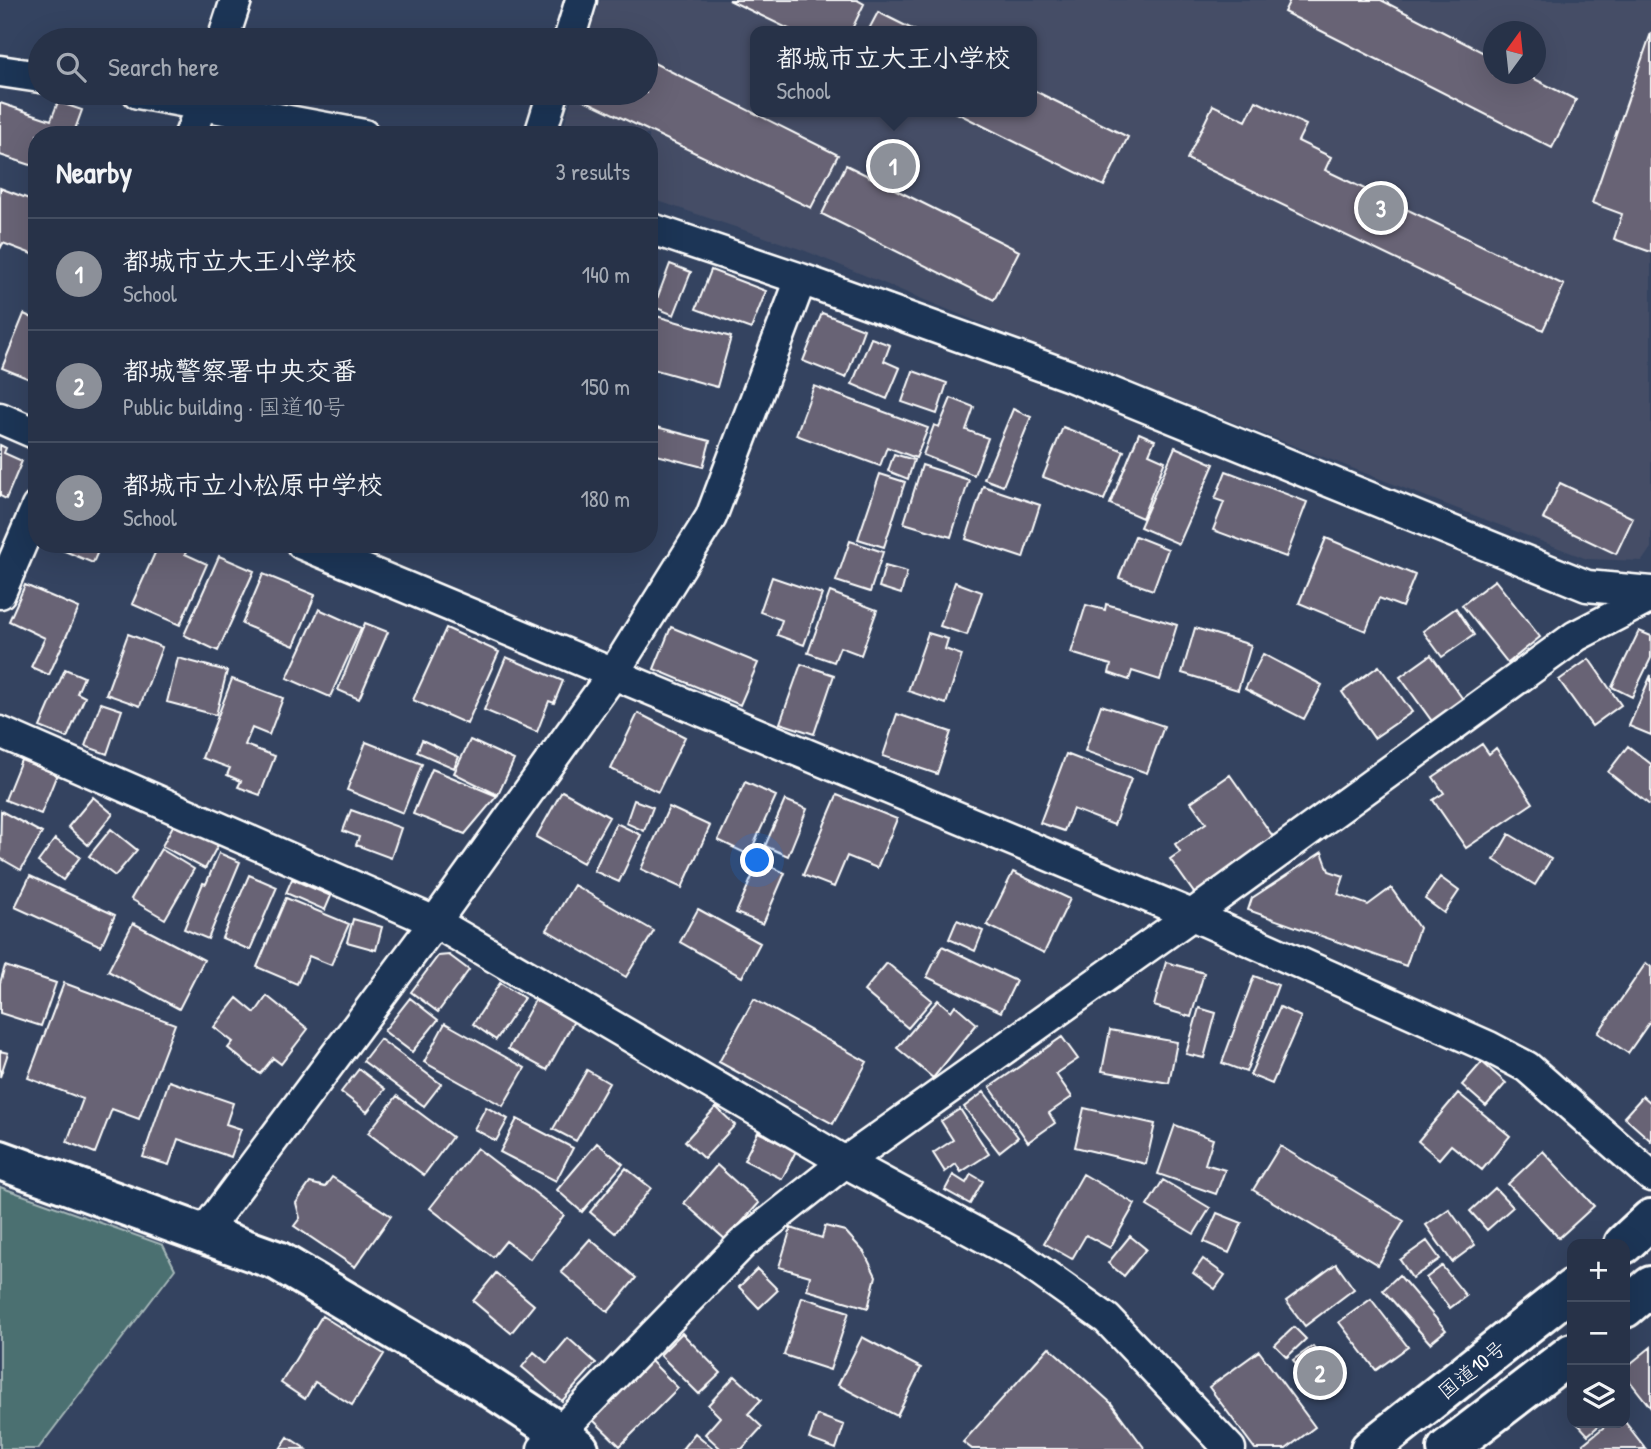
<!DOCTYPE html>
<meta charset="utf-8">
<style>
:root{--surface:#273248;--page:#333e52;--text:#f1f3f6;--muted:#a4aab4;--line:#434d60;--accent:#8c9099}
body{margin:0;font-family:"Patrick Hand","Klee One",sans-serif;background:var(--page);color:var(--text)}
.controls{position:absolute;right:21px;bottom:21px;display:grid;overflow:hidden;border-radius:14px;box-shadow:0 7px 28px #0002}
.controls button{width:63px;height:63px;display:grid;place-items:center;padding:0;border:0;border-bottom:2px solid var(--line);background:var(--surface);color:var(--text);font:35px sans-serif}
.compass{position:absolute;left:1483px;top:21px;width:63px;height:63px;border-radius:50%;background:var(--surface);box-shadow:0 7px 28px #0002;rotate:15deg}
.you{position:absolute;left:758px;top:861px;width:24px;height:24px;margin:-18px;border:5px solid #fff;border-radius:50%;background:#1a73e8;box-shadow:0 0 0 10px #1a73e833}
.badge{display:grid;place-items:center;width:46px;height:46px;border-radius:50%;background:var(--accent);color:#fff;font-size:23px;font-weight:700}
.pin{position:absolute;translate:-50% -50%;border:4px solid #fff;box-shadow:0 2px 7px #0006}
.popup{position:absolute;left:750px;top:26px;width:287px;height:91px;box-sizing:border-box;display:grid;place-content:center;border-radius:14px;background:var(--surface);filter:drop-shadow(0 2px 5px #0005);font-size:23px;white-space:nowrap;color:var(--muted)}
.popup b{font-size:26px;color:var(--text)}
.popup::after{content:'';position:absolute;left:50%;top:100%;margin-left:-14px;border:14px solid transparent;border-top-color:var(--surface)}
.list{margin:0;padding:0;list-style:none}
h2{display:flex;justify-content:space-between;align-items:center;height:91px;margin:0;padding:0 28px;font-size:30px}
h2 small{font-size:23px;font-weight:400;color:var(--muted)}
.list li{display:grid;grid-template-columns:46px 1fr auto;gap:21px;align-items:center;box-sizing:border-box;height:112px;padding:0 28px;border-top:2px solid var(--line)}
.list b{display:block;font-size:26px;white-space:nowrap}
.list p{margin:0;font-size:23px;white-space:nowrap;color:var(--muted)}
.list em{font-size:23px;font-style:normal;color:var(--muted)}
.icon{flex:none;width:38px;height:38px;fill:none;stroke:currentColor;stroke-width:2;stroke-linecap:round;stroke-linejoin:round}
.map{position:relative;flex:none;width:1651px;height:1449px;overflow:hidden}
.search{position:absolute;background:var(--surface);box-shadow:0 7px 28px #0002;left:28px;top:28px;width:630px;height:77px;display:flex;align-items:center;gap:18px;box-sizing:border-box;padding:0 24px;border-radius:38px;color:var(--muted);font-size:26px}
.panel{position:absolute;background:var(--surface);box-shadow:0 7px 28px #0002;left:28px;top:126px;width:630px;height:427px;border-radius:28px}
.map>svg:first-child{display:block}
</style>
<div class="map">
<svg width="1651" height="1449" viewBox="0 0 1651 1449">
<rect width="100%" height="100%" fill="#344360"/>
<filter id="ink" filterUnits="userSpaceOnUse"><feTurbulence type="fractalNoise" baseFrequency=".0143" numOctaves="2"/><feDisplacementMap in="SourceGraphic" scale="14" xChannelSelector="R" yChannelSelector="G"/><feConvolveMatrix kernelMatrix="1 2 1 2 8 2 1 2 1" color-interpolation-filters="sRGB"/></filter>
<g filter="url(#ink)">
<path fill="#444d66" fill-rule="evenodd" d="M600 0H1651V548L1642 561 1587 559 1029 343 803 250 649 198V135H561L573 93H646V40H588ZM755 31H1031V112H755ZM1494 32H1536V74H1494Z"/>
<path fill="#4b6f71" stroke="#a5b7b8" stroke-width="2" d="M0 1187 163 1245 175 1269 38 1449H0Z"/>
<path fill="#686374" stroke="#fff" stroke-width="2" d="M729 0H857L864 4 851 31H793Z
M1290 0H1381L1494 58V74H1525L1576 100 1552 148 1284 12Z
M878 12 916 31H868Z
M1651 33V252L1614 239 1622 214 1592 203Z
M646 59 838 155 811 208 582 99 585 93H646Z
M1031 89 1128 137 1104 186 955 112H1031Z
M1256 101 1306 125 1298 141 1331 157 1325 170 1564 285 1543 330 1187 159 1213 105 1246 121Z
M58 102 82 110 73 135H37V167L0 155V103L51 120Z
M212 127 229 135H208Z
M846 165 1019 251 994 300 822 214Z
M0 188 37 202V256L3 243 0 249Z
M670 264 691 272 674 315 654 307Z
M711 270 766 291 751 329 696 309Z
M822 313 864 329 846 378 803 361Z
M24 314 37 320V382L2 368Z
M649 314 731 337 717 387 649 368Z
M871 338 890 345 884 361 900 368 887 399 852 384Z
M913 371 947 383 937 414 902 402Z
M814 386 928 428 916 458 887 447 880 466 796 435Z
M951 398 974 407 966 430 988 438 974 475 923 455 934 425 939 427Z
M1013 409 1031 417 1003 486 984 479Z
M649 425 710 441 703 467 649 453Z
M1063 427 1124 451 1104 500 1043 477Z
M1139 433 1155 440 1149 454 1165 461 1142 518 1110 504Z
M0 445 6 448 4 453 22 461 6 499 0 496Z
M1175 447 1214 464 1179 544 1140 527Z
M894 454 914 460 908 479 888 471Z
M922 465 969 480 951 537 904 523Z
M1226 471 1307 502 1286 557 1213 530 1224 502 1215 499Z
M880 474 905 482 884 547 858 539Z
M1560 483 1633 518 1616 554 1543 519Z
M983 486 1040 505 1023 558 966 539Z
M1135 536 1168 549 1153 590 1119 578Z
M1326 538 1415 575 1402 607 1379 598 1366 631 1299 603Z
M850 541 883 552 870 592 836 581Z
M48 544H101L93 563Z
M159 544H189L185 554 207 564 180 625 132 604Z
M219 556 254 571 218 651 184 635Z
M885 566 907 572 901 594 879 587Z
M263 574 315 595 294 646 242 624Z
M772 577 822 594 804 645 777 635 782 620 760 612Z
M1495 580 1540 637 1508 663 1462 605Z
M955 582 982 592 967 635 940 626Z
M25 585 79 608 49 675 31 667 45 638 9 621Z
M830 592 877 610 861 655 840 647 834 662 808 653Z
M1106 604 1177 625 1160 680 1132 671 1129 680 1109 673 1111 665 1071 653 1086 605 1105 610Z
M1456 608 1474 635 1442 657 1423 631Z
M319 609 361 628 330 697 287 678Z
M365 623 388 632 359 699 338 690Z
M671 627 758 663 740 705 654 669Z
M446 628 499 652 467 724 413 700Z
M1195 628 1251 645 1238 690 1182 673Z
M1639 631 1651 636V658L1632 697 1612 687Z
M928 633 948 639 945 649 962 655 946 704 908 691Z
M128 634 162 647 140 706 106 694Z
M1263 654 1322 685 1304 719 1245 689Z
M1431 655 1465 702 1434 724 1400 677Z
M506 657 563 681 554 703 549 701 537 732 484 710Z
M178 658 227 671 216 715 167 702Z
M1589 659 1621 705 1592 726 1559 680Z
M801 664 834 675 814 734 780 723Z
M1379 666 1412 712 1374 738 1342 692Z
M65 669 84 677 77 693 85 697 67 738 40 727Z
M1651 675V735L1629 726Z
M232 679 283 698 269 735 252 728 245 745 275 756 260 795 238 787 241 781 227 775 230 768 202 758Z
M101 703 122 710 107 754 85 746Z
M1101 705 1164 726 1147 773 1085 751Z
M638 713 685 737 658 792 611 769Z
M897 714 951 732 937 774 883 756Z
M422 740 459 757 454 768 417 752Z
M470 740 514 760 498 795 454 773Z
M366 742 422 764 403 813 347 790Z
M1482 744 1489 754 1496 748 1533 803 1466 848 1433 800 1444 793 1433 777Z
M1628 746 1651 764V806L1608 772Z
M1066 754 1131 779 1114 825 1073 809 1064 831 1040 823Z
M21 760 57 774 41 814 5 800Z
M432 769 497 796 465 834 413 814Z
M1230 775 1279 845 1199 900 1170 859 1180 852 1175 844 1206 823 1191 802Z
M745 782 776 796 749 855 718 840Z
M562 791 609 817 583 863 536 837Z
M837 795 897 819 877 868 847 856 834 887 803 875Z
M93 797 113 814 88 845 68 827Z
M634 800 653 807 644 831 626 823Z
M785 800 807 809 788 856 765 846Z
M669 807 710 826 682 888 641 869Z
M351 810 401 828 391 858 356 845 359 837 343 831Z
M1 811 42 833 21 870 0 858Z
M175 822 218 845 205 869 162 846Z
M616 823 641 835 619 882 594 871Z
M111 829 137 850 115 876 89 856Z
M1509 834 1551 859 1535 885 1494 860Z
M55 839 80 857 63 880 38 862Z
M161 849 194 869 165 919 131 899Z
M1322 852 1329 871 1344 876 1338 894 1368 905 1391 888 1419 928 1406 966 1248 910 1252 898Z
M219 853 240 862 208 939 184 929 203 883 206 884Z
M759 861 785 873 763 924 736 913Z
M1013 872 1070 899 1044 953 987 925Z
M249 875 277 887 250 950 222 938Z
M30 876 115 915 101 946 15 907Z
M1440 877 1459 891 1444 913 1425 899Z
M292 879 331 896 325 910 286 893Z
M574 885 654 931 626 977 547 930Z
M286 898 349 924 331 965 309 956 297 984 257 967Z
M698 909 760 943 742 977 680 942Z
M353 919 382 927 376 950 347 942Z
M957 920 983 931 975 951 949 939Z
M133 923 204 960 179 1009 108 971Z
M942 946 1016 981 1001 1012 927 977Z
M449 955 469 970 438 1012 411 992 438 956Z
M1166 962 1204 973 1191 1017 1154 1006Z
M887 963 932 1000 908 1028 864 991Z
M1646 963 1651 967V1020L1628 1053 1598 1033Z
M5 966 56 983 41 1026 0 1013V983Z
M1254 976 1278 985 1246 1072 1222 1063Z
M64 983 175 1024 139 1119 112 1109 95 1153 67 1142 83 1099 28 1078Z
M500 983 524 998 496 1040 473 1024Z
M267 996 308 1029 281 1064 273 1058 260 1074 228 1048 233 1042 214 1027 237 998 255 1013Z
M410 998 438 1020 412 1052 384 1031Z
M754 999 867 1062 833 1124 719 1062Z
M535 1000 574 1021 547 1070 508 1049Z
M938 1000 951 1011 955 1005 977 1024 933 1078 897 1048Z
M1280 1007 1301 1017 1272 1084 1250 1075Z
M1199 1008 1216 1013 1204 1058 1186 1054Z
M445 1023 525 1068 503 1106 424 1062Z
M1110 1030 1177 1042 1169 1083 1102 1071Z
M1062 1037 1078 1059 1056 1074 1072 1097 1049 1113 1055 1123 1028 1142 990 1087Z
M380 1039 441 1084 424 1106 363 1061Z
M0 1051 8 1053 0 1077Z
M1482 1062 1506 1083 1486 1106 1462 1085Z
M359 1069 385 1089 367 1112 341 1092Z
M587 1070 609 1083 576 1141 553 1129Z
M169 1081 233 1103 226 1124 241 1129 231 1157 178 1139 169 1165 143 1157Z
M984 1092 1018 1137 999 1152 964 1107Z
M1458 1093 1510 1136 1482 1170 1451 1145 1439 1159 1418 1141Z
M397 1096 452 1137 424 1175 368 1133Z
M1643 1096 1651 1103V1141L1624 1117Z
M486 1107 508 1119 496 1141 474 1129Z
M716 1107 735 1125 704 1159 685 1141Z
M1084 1108 1155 1124 1146 1164 1075 1147Z
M960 1109 989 1154 961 1172 956 1164 945 1172 933 1153 953 1140 941 1121Z
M517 1119 573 1148 556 1181 500 1152Z
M1175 1125 1213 1139 1205 1164 1225 1170 1216 1194 1158 1174Z
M758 1132 796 1151 782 1179 744 1160Z
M597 1143 623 1164 582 1212 557 1190Z
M1280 1146 1404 1221 1378 1265 1253 1190Z
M477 1148 564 1215 530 1259 506 1241 493 1257 430 1208Z
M1543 1151 1594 1206 1559 1238 1508 1184Z
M717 1165 759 1203 726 1240 684 1203Z
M626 1168 651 1188 615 1233 590 1212Z
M971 1174 983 1181 970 1204 945 1190 953 1175 966 1183Z
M1083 1174 1135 1204 1110 1248 1086 1235 1072 1259 1044 1243Z
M332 1177 391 1216 355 1267 294 1226 300 1218 296 1203 310 1183 325 1187Z
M1163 1180 1210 1208 1194 1234 1147 1206Z
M1495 1188 1513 1207 1487 1230 1470 1211Z
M1449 1209 1475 1245 1452 1262 1426 1225Z
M1217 1213 1242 1223 1229 1253 1204 1242Z
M825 1226 845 1231 864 1252 876 1276 868 1308 807 1290 810 1276 779 1267 791 1228 822 1238Z
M1130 1236 1146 1249 1124 1276 1108 1263Z
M590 1239 636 1278 608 1312 561 1272Z
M1427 1241 1440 1259 1412 1278 1400 1260Z
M1203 1259 1225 1275 1215 1289 1193 1273Z
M1336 1264 1354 1289 1305 1326 1286 1301Z
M1442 1266 1466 1296 1450 1308 1426 1278Z
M757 1269 778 1290 759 1308 739 1287Z
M496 1273 534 1305 511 1333 473 1301Z
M1399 1275 1446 1330 1430 1343 1383 1290Z
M802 1297 849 1312 830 1370 784 1355Z
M1371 1299 1408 1347 1376 1370 1339 1322Z
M322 1316 384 1354 352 1405 315 1382 305 1399 281 1383Z
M1294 1327 1306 1339 1287 1357 1275 1345Z
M682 1333 721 1373 699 1394 660 1355Z
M862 1337 921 1368 897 1416 838 1385Z
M568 1338 596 1363 562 1401 522 1367 534 1352 547 1363Z
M1313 1346 1337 1377 1317 1392 1293 1360Z
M1049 1347 1111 1403 1145 1449H972L963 1442Z
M1651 1347V1408L1625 1375V1368Z
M1259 1351 1315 1427 1286 1449H1255L1209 1387Z
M651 1361 678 1388 620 1446 593 1420Z
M735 1376 761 1400 748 1414 762 1427 742 1449H721L705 1434 720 1417 708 1405Z
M817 1415 844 1425 836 1449 809 1439Z
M1625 1422 1646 1449H1587L1583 1444 1609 1423Z
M1577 1423H1602L1588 1435Z
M695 1433 714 1449H682Z
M288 1437 306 1449H280Z"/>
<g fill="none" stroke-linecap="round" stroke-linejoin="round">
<defs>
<path id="street" d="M223 40 236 0
M569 40 581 0
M0 71 40 77
M138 93 364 135
M190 135 206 93
M540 135 553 93
M649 228 801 279 1070 376 1587 586 1651 592
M0 418 37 434
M302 544 1192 915 1489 1047 1527 1067 1651 1176
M0 593 37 507
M0 732 435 922 845 1162 1017 1255 1107 1319 1230 1449
M202 1235 435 922 613 674 711 517 801 279
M543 1449 743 1243 845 1162 1192 915 1576 636 1651 597"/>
<path id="secondary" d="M0 1160 278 1261 484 1383 560 1433 579 1449"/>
<path id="highway" d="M1624 1244 1651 1219
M1625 1308 1651 1286
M1370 1449 1572 1289
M1447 1449 1572 1353"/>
</defs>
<use href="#street" stroke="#fff" stroke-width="35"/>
<use href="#secondary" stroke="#fff" stroke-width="44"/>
<use href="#highway" stroke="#fff" stroke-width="44"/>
<use href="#street" stroke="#1d3557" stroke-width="30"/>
<use href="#secondary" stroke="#1d3557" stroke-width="38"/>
<use href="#highway" stroke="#1d3557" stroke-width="38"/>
</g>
</g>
<g text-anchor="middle" stroke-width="7" stroke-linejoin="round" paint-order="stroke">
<g font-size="21" fill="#fff" stroke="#1d3557">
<text transform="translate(1472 1370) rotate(-39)" y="7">国道10号</text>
</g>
</g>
</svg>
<div class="controls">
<button>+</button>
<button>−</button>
<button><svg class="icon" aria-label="layers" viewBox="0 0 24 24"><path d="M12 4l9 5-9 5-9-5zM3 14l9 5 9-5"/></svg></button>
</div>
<svg class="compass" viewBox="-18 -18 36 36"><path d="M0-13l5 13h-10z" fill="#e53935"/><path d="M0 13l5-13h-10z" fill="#a4aab4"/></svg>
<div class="you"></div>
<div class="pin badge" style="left:893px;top:166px">1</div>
<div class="popup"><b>都城市立大王小学校</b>School</div>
<div class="pin badge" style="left:1320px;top:1373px">2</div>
<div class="pin badge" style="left:1381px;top:208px">3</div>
<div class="search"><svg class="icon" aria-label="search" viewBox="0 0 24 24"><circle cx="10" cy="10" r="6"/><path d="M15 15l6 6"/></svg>Search here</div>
<section class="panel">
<h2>Nearby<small>3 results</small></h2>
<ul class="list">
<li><span class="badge">1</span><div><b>都城市立大王小学校</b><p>School</p></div><em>140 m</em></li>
<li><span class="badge">2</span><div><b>都城警察署中央交番</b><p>Public building · 国道10号</p></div><em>150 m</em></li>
<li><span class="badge">3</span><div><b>都城市立小松原中学校</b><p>School</p></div><em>180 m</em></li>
</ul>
</section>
</div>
